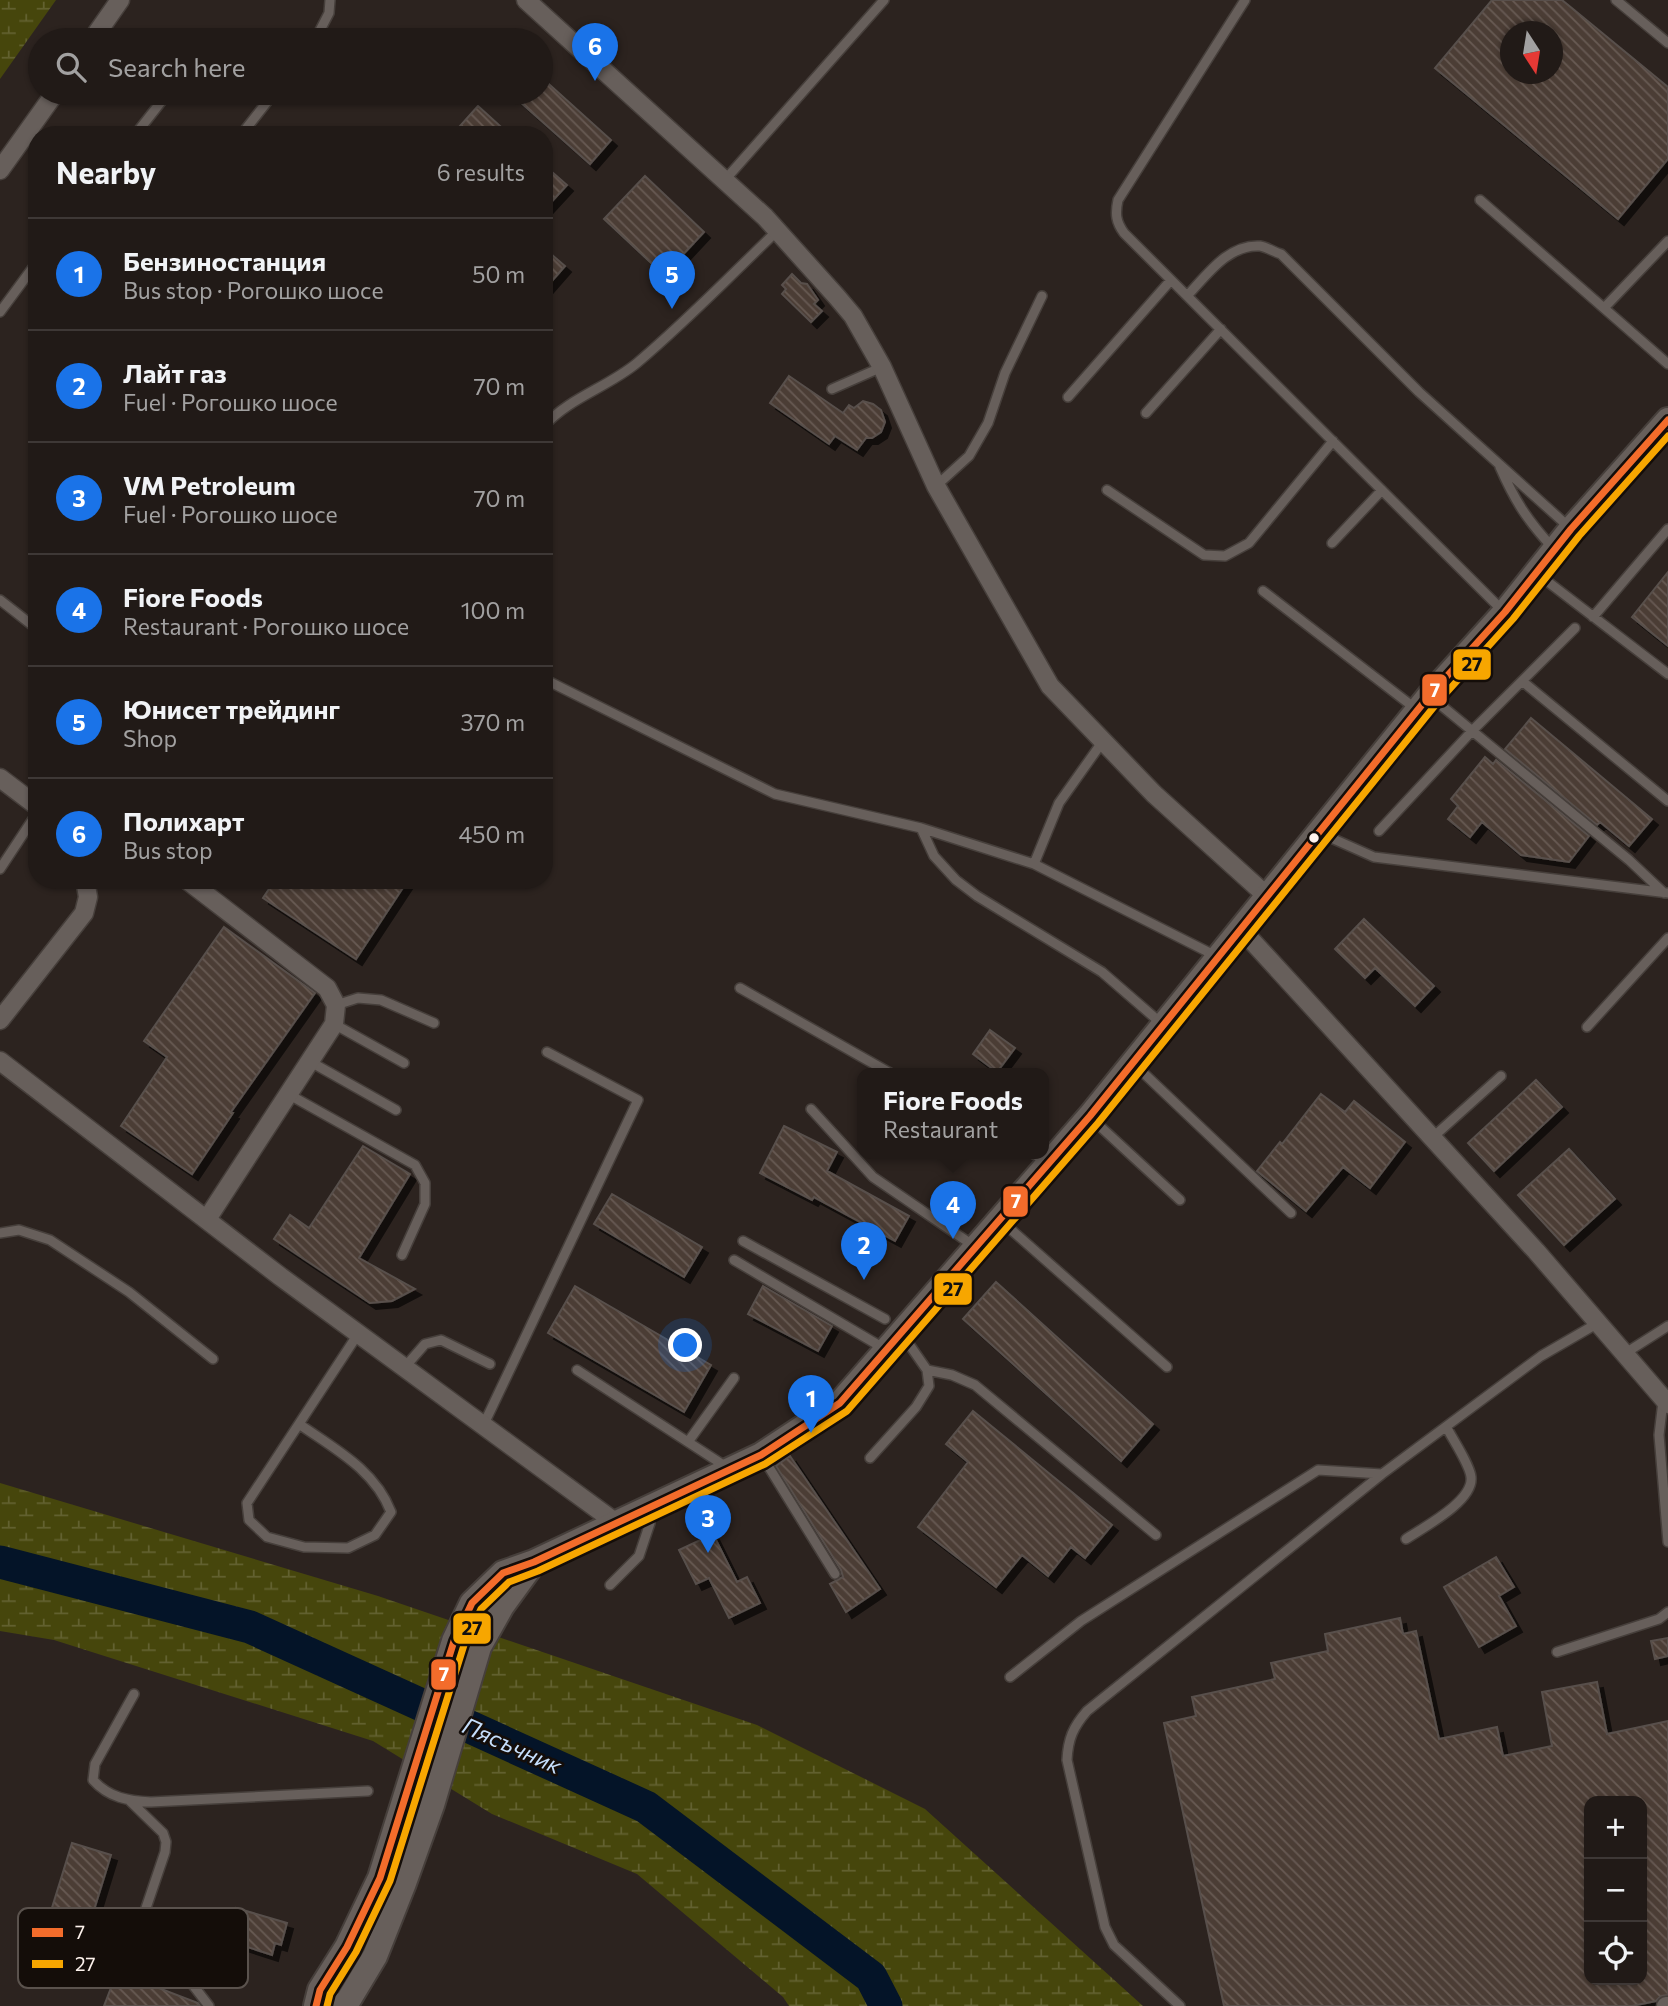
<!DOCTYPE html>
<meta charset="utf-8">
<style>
:root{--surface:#211a17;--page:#292320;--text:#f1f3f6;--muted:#a2a1a1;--line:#3e3836;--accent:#1a73e8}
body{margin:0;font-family:Commissioner,sans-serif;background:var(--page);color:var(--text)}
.controls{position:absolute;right:21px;bottom:21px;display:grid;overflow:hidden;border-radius:14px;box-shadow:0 2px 5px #0004}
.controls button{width:63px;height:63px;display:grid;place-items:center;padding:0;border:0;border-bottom:2px solid var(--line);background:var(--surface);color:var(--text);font:35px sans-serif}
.compass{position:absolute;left:1500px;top:21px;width:63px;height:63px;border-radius:50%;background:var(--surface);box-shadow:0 2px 5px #0004;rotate:168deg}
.you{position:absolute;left:686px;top:1346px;width:24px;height:24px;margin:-18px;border:5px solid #fff;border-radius:50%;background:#1a73e8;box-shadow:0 0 0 10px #1a73e833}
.badge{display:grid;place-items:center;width:46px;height:46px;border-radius:50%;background:var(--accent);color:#fff;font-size:23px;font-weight:700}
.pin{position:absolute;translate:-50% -58px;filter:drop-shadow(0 2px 4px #0008)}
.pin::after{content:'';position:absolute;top:37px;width:24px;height:21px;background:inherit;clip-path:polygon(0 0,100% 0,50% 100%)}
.popup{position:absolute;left:857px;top:1068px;width:192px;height:91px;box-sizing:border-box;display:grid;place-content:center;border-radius:14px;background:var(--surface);filter:drop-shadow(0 2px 5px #0005);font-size:23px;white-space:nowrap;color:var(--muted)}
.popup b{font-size:26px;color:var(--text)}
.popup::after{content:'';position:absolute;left:50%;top:100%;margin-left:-14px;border:14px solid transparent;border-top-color:var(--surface)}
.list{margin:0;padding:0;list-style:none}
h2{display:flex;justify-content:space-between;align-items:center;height:91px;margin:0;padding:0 28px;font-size:30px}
h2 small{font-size:23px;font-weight:400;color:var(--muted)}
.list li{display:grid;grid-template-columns:46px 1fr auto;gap:21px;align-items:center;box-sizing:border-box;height:112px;padding:0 28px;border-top:2px solid var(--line)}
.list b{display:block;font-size:26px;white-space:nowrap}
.list p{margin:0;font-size:23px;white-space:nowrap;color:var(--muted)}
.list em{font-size:23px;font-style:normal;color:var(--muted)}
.icon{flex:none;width:38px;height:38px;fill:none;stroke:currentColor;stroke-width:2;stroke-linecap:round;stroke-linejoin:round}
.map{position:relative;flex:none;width:1668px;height:2006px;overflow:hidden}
.search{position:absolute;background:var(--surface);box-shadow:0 2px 5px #0004;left:28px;top:28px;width:525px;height:77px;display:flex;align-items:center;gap:18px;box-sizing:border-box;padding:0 24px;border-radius:38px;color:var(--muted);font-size:26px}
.panel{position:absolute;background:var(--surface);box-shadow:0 2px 5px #0004;left:28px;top:126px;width:525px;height:763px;border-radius:28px}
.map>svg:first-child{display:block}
</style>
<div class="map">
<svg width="1668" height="2006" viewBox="0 0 1668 2006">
<defs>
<pattern id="wetland-marsh" width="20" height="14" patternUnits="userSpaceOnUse" patternTransform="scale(1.75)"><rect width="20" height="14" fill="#46460c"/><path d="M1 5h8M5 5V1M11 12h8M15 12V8" fill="none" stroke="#626130"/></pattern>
<pattern id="building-back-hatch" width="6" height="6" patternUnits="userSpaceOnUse" patternTransform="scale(1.75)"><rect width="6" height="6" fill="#4c3e36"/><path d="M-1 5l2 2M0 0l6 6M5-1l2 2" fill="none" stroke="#675a53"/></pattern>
<filter id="shadow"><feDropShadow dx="6" dy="6" stdDeviation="0" flood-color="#0009"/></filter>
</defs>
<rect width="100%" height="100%" fill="#2c231f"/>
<path fill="url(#wetland-marsh)" d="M0 0H56L0 79Z
M0 1483 378 1596 757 1725 925 1809 1143 2006H789L783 1997 637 1874 492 1814 373 1741 54 1640 0 1631Z"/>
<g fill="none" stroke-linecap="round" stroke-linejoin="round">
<path stroke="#041428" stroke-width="33" d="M0 1562 250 1627 646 1807 871 1977 886 2006"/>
</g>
<path fill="url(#building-back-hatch)" stroke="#58504c" stroke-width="2" fill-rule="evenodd" filter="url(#shadow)" d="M1492 0H1562L1668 87V159L1618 219 1435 68ZM1510 32H1552V74H1510Z
M541 77 611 140 590 164 510 93H541Z
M478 106 510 135H452Z
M544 165 567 185 544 210Z
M645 176 704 232 664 275 604 219Z
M544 248 565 266 544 290Z
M792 274 801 283 807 284 818 300 814 304 822 311 811 322 782 294 786 289 782 285Z
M789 376 843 413 849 405 854 408 863 401 873 404 881 410 885 422 881 432 872 438H866L857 450 835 436 829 444 770 403Z
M1668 572V646L1632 617Z
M1531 718 1652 819 1629 846 1600 822 1597 825 1505 749Z
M1485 757 1493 764 1496 760 1589 836 1569 862 1521 855 1482 822 1470 837 1448 819 1458 806 1451 799Z
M275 880H408L356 959 263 898Z
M1364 919 1434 986 1415 1006 1375 968 1365 978 1335 949Z
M224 927 315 993 231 1112 233 1113 192 1174 121 1126 167 1057 144 1041Z
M990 1030 1015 1048 997 1072 973 1054Z
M1536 1080 1562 1107 1494 1171 1468 1143Z
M1321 1094 1345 1112 1354 1101 1405 1142 1370 1188 1343 1167 1306 1211 1257 1171 1280 1142 1282 1144Z
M784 1126 837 1152 827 1171 909 1216 895 1241 814 1197 812 1200 760 1173Z
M363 1146 410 1174 359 1258 415 1289 392 1301 370 1303 274 1239 290 1215 309 1228Z
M1569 1149 1615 1199 1564 1245 1518 1195Z
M612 1194 702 1247 684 1277 594 1224Z
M996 1282 1153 1424 1121 1461 963 1319Z
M575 1286 711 1365 684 1412 548 1333Z
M763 1286 832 1326 818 1351 748 1314Z
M973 1411 1112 1525 1085 1558 1071 1547 1048 1576 1022 1555 996 1587 918 1527 968 1462 946 1444Z
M790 1456 880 1589 846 1612 830 1584 843 1577 841 1570 776 1466Z
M713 1534 737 1582 747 1577 760 1603 729 1618 709 1578 696 1584 679 1550Z
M1496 1557 1514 1587 1499 1596 1516 1626 1479 1647 1444 1587Z
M1400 1618 1403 1634 1416 1631 1439 1739 1497 1727 1503 1756 1552 1746 1542 1692 1597 1682 1607 1734 1668 1721V1995L1661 1996 1656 2001 1632 2006H1224L1164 1723 1196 1716 1192 1697 1275 1679 1271 1663 1328 1651 1325 1634ZM1589 1801H1642V1980H1589Z
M1668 1638V1656L1655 1659 1651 1641Z
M72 1843 111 1855 81 1952 42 1940Z
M236 1908 287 1923 281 1945 275 1943 272 1955 226 1940Z
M129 1941 147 1948 135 1979 198 2003 200 2006H104Z"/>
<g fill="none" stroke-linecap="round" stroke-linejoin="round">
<defs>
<path id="lane" d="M1245 0 1118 200C1115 214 1116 222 1124 233L1503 611
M1616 0 1668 43
M315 40 329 13 330 0
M135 135 168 93
M241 135 274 93
M724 181 884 0
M1480 200 1668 364
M1187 296C1207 275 1228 244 1260 246 1267 247 1274 252 1281 254L1419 392 1570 528
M1604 308 1668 241
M0 312 37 262
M832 389 882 367
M1068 397 1171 280
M1146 413 1221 329
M544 426C569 398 608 387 637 363 686 322 731 275 778 230
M1500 467C1515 501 1527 520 1553 548
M936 486 969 456 988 423 1005 373 1042 296
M1107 490 1204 555 1225 556 1249 543 1333 441
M1332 543 1382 490
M1539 575 1668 674
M1263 591 1416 709
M0 600 37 629
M1593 617 1668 529
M544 679 775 794 921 828 1034 864 1218 957
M1522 681 1668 801
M1431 697 1629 860 1664 893
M921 828 934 856 956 880 977 896 1102 972 1162 1024
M1379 831 1472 731 1575 628
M1320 833 1374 857 1668 893
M1034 864 1059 803 1103 741
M0 869 37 813
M740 988 890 1073
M336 1005 358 998 381 1000 434 1023
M334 1024 404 1063
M1587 1027 1668 938
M309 1061 396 1110
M1134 1064 1291 1213
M288 1094 415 1165 425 1183V1204L402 1255
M811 1109 873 1177 974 1246
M1091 1118 1180 1200
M1432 1138 1501 1076
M1032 1153 1048 1162
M1000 1220 1167 1367
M0 1233 19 1230 50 1240 129 1292 213 1359
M743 1241 885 1319
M734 1260 885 1349
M1624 1354 1668 1326
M404 1368 425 1344 441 1340 490 1364
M577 1370 728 1468
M927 1370 952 1375 975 1385 1156 1535
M1663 1401 1659 1435 1668 1542
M299 1424C335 1449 375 1470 391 1512L375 1535 348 1548 304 1547 267 1537 249 1520 247 1503 358 1334
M483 1426 638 1100 547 1052
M688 1442 734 1378
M762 1456 835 1574
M870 1458 916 1407 929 1386 927 1370 902 1334
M1406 1539C1424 1527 1474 1501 1471 1477 1470 1465 1453 1440 1447 1428
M610 1585 639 1556 650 1523
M1557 1652 1659 1619 1668 1612
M1010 1677 1081 1621 1318 1470 1382 1474
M134 1694 95 1764 93 1780C109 1798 129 1801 151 1802L368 1791
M130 1801 163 1833 166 1842 165 1852 146 1908V1924L209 2006
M1180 2006 1114 1945 1105 1927 1067 1760C1068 1739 1073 1727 1087 1711L1382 1474 1541 1356 1598 1323"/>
<path id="street" d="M526 0 765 217 837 297 853 316 882 367 936 486 1050 686 1154 794 1268 897
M92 40 120 0
M0 170 55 93
M0 778 37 806
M187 880 327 988 336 1005 334 1024 207 1219
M1242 930 1536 1251 1668 1404
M0 1020 84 913 88 897 85 880
M0 1061 281 1277 615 1522
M1666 2006H1668"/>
<path id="secondary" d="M316 2006 320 1990 347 1947 380 1878 454 1641 472 1603 503 1573 534 1562 761 1455 840 1403 1090 1116 1429 696 1505 612 1571 529 1668 420
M341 2006 348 2001 375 1956 404 1883 432 1805 479 1647 502 1606 534 1562"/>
</defs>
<use href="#lane" stroke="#463f3b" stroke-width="12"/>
<use href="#street" stroke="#463f3b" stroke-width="21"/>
<use href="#secondary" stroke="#463f3b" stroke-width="28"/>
<use href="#lane" stroke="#675f5b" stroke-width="9"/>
<use href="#street" stroke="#675f5b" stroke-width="18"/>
<use href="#secondary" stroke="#675f5b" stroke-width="24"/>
<defs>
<path id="bus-1" d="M316 2006 320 1990 347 1947 380 1878 454 1641 472 1603 503 1573 534 1562 761 1455 840 1403 1090 1116 1429 696 1505 612 1571 529 1668 420"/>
<path id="bus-2" d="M327 2006 330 1994 356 1952 390 1881 464 1645 481 1609 509 1582 538 1571 765 1464 847 1411 1098 1123 1437 703 1513 619 1579 536 1668 436"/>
</defs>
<use href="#bus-1" stroke="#140d09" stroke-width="12"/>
<use href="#bus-2" stroke="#140d09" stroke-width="12"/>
<use href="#bus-1" stroke="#f36c2b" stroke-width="7"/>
<use href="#bus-2" stroke="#f7a600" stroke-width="7"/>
</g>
<circle fill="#fef3ed" stroke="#140d09" stroke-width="2.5" cx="1314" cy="838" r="6"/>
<g text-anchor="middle" stroke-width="5" stroke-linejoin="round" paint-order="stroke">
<g font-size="23" font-style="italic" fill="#c5defb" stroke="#140d09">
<text transform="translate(512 1746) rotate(24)" y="8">Пясъчник</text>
</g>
</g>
<rect x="18" y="1908" width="230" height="80" rx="10" fill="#140d09" stroke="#5a524d" stroke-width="2"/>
<rect x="32" y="1928" width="31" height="9" fill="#f36c2b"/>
<rect x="32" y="1960" width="31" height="8" fill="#f7a600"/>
<g font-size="19" fill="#fef3ed">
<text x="75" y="1939">7</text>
<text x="75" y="1971">27</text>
</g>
<g stroke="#140d09" stroke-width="2.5">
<rect x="1452" y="648" width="40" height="33" rx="7" fill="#f7a600"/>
<rect x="1421" y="673" width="27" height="34" rx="7" fill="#f36c2b"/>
<rect x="1002" y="1185" width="27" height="33" rx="7" fill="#f36c2b"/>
<rect x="933" y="1272" width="40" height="34" rx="7" fill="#f7a600"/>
<rect x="452" y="1612" width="40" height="33" rx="7" fill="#f7a600"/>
<rect x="430" y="1658" width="27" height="33" rx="7" fill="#f36c2b"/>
</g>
<g font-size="19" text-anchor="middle" font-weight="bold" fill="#fff">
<text x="1435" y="697">7</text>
<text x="1016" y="1208">7</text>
<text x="444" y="1681">7</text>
</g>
<g font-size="19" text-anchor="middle" font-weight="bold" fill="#111">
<text x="1472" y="671">27</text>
<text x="953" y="1296">27</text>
<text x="472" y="1635">27</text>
</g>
</svg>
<div class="controls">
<button>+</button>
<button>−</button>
<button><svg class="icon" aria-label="locate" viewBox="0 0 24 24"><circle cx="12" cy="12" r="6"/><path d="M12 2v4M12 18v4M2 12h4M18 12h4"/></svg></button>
</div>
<svg class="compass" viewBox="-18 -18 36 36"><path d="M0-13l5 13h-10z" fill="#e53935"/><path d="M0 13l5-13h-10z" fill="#a2a1a1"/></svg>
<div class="you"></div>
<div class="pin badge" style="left:811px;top:1433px">1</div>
<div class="pin badge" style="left:864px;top:1280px">2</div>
<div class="pin badge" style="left:708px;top:1553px">3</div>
<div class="pin badge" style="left:953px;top:1239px">4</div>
<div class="popup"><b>Fiore Foods</b>Restaurant</div>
<div class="pin badge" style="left:672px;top:309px">5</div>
<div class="pin badge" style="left:595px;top:81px">6</div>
<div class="search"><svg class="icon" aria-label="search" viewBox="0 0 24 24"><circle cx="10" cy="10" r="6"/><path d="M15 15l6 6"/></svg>Search here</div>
<section class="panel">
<h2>Nearby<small>6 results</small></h2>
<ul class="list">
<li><span class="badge">1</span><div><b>Бензиностанция</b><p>Bus stop · Рогошко шосе</p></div><em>50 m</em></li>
<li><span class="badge">2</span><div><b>Лайт газ</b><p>Fuel · Рогошко шосе</p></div><em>70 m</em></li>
<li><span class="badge">3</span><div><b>VM Petroleum</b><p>Fuel · Рогошко шосе</p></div><em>70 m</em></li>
<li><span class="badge">4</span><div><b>Fiore Foods</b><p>Restaurant · Рогошко шосе</p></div><em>100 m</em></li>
<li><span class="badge">5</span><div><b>Юнисет трейдинг</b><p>Shop</p></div><em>370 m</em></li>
<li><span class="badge">6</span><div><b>Полихарт</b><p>Bus stop</p></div><em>450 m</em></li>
</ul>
</section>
</div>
